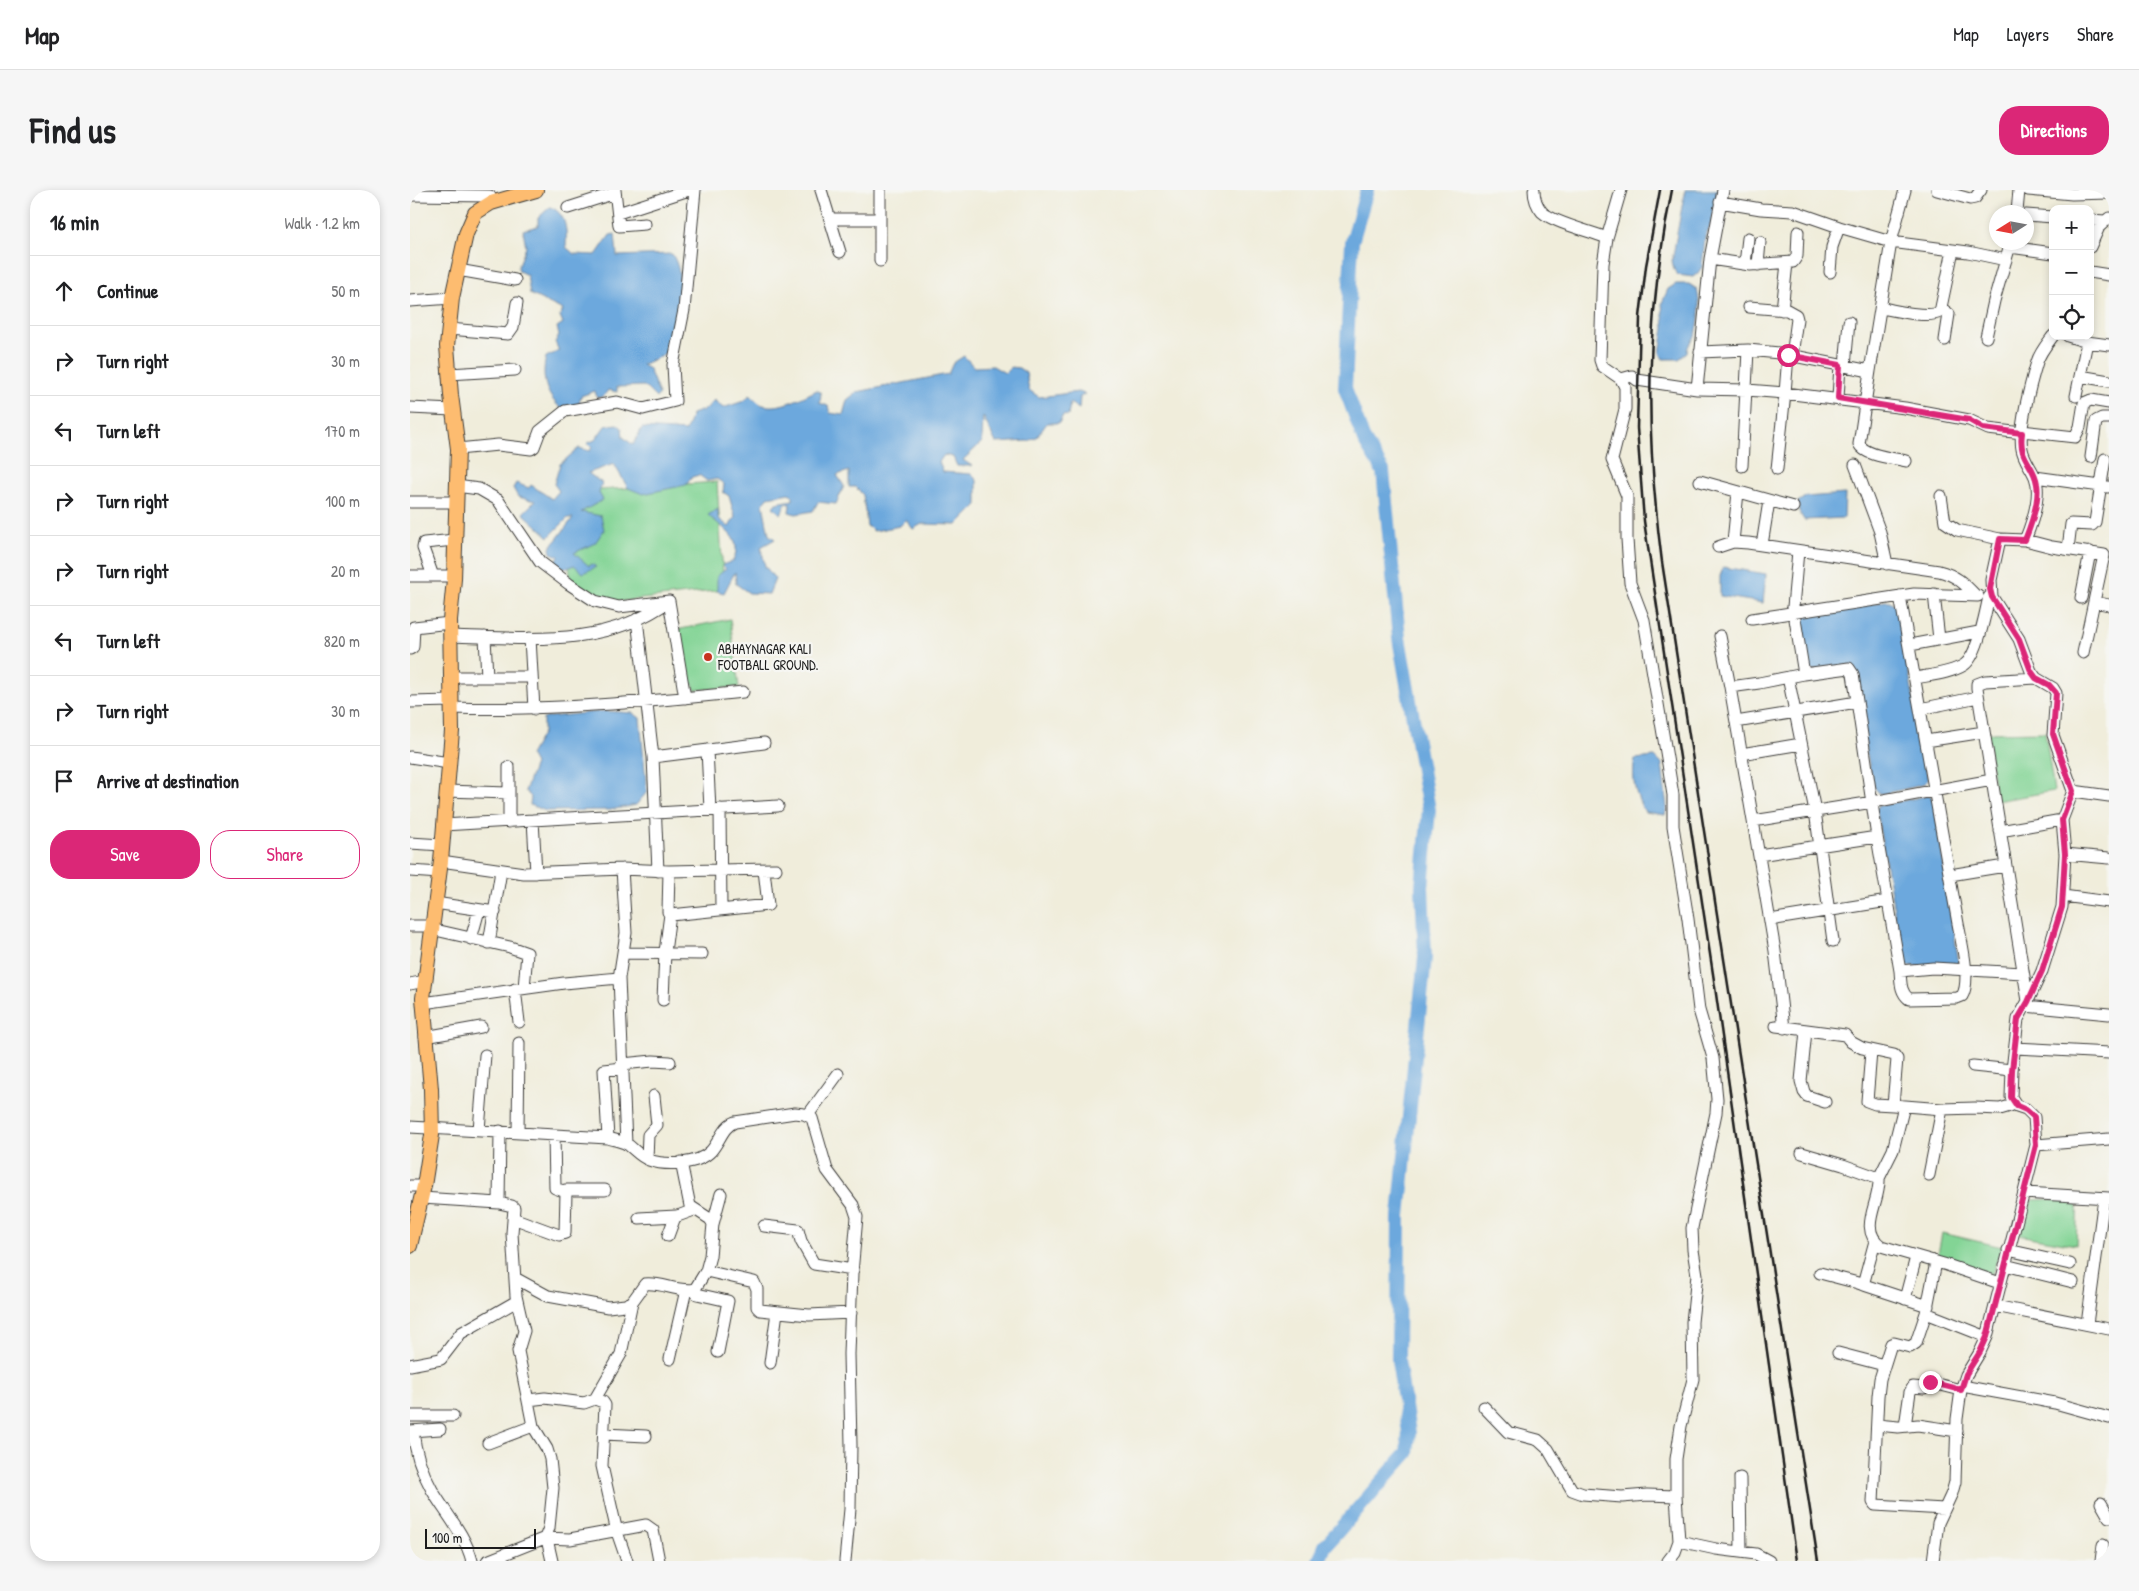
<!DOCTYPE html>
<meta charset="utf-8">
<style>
:root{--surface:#fff;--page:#f6f6f6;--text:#202124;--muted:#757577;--line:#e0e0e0;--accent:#db2777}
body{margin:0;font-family:"Patrick Hand",sans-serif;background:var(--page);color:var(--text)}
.controls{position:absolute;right:15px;top:15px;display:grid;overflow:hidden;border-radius:10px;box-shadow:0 2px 8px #0003}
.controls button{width:45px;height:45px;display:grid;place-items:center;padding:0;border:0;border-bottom:1px solid var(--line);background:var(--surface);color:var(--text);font:25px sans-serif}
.compass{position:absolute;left:1579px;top:15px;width:45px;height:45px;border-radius:50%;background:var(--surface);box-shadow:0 2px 8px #0003;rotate:259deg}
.scale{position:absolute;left:15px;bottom:12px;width:111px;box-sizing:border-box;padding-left:5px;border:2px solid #1c1c1c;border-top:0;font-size:14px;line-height:18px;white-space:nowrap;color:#1c1c1c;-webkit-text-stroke:4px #f6f6f2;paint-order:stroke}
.stop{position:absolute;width:15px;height:15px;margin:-11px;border:4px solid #db2777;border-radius:50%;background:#fff}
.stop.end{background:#db2777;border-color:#fff;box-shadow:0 1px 5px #0008}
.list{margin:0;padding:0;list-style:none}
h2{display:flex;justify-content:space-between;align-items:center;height:65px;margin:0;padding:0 20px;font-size:21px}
h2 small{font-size:16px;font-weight:400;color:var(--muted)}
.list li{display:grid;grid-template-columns:32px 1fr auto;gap:15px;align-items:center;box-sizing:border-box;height:70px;padding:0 20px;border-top:1px solid var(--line)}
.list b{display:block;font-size:19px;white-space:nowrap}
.list em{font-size:16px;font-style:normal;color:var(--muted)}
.actions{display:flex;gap:10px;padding:15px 20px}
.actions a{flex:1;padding:11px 0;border:1px solid var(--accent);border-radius:20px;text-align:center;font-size:18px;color:var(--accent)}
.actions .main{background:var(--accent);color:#fff}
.icon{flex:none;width:28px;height:28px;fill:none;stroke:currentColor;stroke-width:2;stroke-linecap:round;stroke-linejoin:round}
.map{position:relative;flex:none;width:1699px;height:1371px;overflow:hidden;border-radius:20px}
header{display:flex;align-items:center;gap:30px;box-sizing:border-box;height:70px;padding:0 25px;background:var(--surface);border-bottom:1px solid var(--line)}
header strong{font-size:24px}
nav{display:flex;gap:28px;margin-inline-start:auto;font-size:18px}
.intro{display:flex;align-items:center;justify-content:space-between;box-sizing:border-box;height:120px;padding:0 30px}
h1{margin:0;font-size:35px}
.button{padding:12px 22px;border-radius:20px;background:var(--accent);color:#fff;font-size:18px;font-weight:700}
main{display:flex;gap:30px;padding:0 30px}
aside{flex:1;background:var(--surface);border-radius:20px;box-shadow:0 2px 8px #0003}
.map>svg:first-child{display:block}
</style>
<header>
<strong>Map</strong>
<nav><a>Map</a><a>Layers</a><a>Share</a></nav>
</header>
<div class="intro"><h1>Find us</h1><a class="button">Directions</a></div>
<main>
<aside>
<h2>16 min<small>Walk · 1.2 km</small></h2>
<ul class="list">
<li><svg class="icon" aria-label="ahead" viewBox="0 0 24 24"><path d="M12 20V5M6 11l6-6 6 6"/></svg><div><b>Continue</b></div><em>50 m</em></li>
<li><svg class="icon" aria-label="right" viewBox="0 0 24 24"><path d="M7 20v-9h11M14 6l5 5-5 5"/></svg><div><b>Turn right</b></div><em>30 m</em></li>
<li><svg class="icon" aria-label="left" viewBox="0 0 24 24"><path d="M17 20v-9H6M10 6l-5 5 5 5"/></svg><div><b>Turn left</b></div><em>170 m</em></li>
<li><svg class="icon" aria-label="right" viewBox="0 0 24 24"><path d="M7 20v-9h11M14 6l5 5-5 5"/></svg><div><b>Turn right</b></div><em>100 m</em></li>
<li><svg class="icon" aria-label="right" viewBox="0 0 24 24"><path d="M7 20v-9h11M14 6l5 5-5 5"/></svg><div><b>Turn right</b></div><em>20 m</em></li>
<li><svg class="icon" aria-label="left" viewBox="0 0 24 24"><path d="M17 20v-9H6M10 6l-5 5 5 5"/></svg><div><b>Turn left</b></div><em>820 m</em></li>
<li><svg class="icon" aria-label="right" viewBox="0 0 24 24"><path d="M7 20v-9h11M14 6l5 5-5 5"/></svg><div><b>Turn right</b></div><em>30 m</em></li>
<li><svg class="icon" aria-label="arrive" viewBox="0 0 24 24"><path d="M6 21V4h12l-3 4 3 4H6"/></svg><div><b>Arrive at destination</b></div></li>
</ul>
<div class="actions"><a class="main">Save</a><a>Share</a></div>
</aside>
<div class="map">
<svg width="1699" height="1371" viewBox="0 0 1699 1371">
<rect width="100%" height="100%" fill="#f6f6f2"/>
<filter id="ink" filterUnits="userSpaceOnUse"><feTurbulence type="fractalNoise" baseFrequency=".02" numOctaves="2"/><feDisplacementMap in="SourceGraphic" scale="10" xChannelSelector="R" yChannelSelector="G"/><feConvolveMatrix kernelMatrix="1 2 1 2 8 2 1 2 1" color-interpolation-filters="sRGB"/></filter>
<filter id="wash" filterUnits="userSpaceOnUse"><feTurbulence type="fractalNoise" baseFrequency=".0096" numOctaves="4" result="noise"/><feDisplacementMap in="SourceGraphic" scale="20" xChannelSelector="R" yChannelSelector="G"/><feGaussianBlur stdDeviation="1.12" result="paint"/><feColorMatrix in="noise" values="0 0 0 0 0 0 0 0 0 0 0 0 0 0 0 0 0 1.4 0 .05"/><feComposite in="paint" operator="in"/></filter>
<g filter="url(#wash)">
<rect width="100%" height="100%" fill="#f0eddb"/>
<path fill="#83d495" stroke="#507858" d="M307 292 314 400 195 413 160 390 158 335 190 300Z
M320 429 329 497 285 500 283 494 277 495 266 440Z
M1635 542 1644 601 1586 611 1577 543Z
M1668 1008 1666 1055 1608 1045 1615 1019 1622 1010Z
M1532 1043 1592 1057 1582 1084 1527 1069Z"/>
<path fill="#6ca8dd" stroke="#44627c" d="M1275 0H1309L1301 34 1295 47 1292 77 1288 83 1283 87 1268 85 1264 80 1262 71Z
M140 17C157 23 157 42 156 57L164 64 186 65 200 45 205 44 207 66 262 64C273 81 271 105 269 125 268 138 263 134 266 151L255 164 232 175 239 179 249 204 246 208 234 196 207 197V202L198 200 194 206 187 208 185 201 171 206 169 212 179 213 157 223C138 210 130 191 136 167L149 161 145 152 149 146 147 137 153 133 150 126 153 120 120 104 117 85 109 81 108 77 116 57 113 40 128 36V28Z
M1266 94H1279L1287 99C1290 113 1291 131 1285 146 1282 153 1277 154 1277 163L1269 169H1253L1250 163 1254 138 1252 113 1258 99Z
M554 166 564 177 583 176 595 183 601 177 609 178 616 183 619 200 629 207 668 202 675 204 670 207 669 219 660 213 658 226 653 225 649 233H637L627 247 618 251 586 253 573 226 572 252 553 270 562 276H547L543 267 534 265 529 272 533 282 561 284 567 290V315L547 335 512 334 503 339 496 330 490 336 464 341 457 336 453 305 445 297H439V281L427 285 434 296 426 314 408 312 403 321 386 324 379 322 380 314 376 313 371 324 363 317 366 313 383 310V306L379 303 358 307 353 314 359 345 365 349 351 357 355 376 365 389 359 404 339 403 326 394 325 382 314 403 307 401V386L316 379 312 375 323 371C334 348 313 339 298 325L308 319V328L319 337 325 327 319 306 313 302 314 294 307 289 297 291 289 285 282 287 276 295 233 304 218 298 204 274 178 283 192 293 189 303 193 310 171 322 191 326 194 340 185 353 164 363 179 376 182 374 186 377 173 383 164 375 158 378 143 375 149 366 141 363 140 358 163 328H158L139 347 113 323 125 311 108 307 103 298 106 293 119 298 121 295 142 309 149 301 144 294 150 274 169 258 180 261 182 257 177 253 185 250 195 236 207 234 212 238 213 247 223 255 232 238 276 241 282 224 296 219 304 210 313 218 334 211 340 205C344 208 349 214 353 215 369 220 393 207 407 200L411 203 410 213 418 216 420 223 433 225 437 210 447 202 538 184 543 173Z
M1435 304 1434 328 1394 330 1389 322 1388 312 1395 307Z
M1313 377 1356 384 1353 413 1310 406V386Z
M1475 411H1480L1487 417 1518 590 1512 595 1473 604 1469 603 1463 596 1440 475 1403 481 1395 477 1390 430 1393 427Z
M195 521 223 523 230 528 237 602 226 615 200 620 136 621 120 615 121 607 115 601 125 574 120 565 133 542V529L139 527Z
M1245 567 1252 574 1257 618 1255 625 1235 622C1225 607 1221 586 1225 569Z
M1520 605 1524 612 1549 774 1546 777 1494 776 1466 620 1468 616Z"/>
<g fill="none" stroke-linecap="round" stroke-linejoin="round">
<path stroke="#6ca8dd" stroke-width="14" d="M909 1371 915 1356 997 1263 999 1243 988 1170 989 1026 1015 767 1012 697 1019 620 989 448 973 281 954 250 935 198 942 52 957 0"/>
</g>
</g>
<g filter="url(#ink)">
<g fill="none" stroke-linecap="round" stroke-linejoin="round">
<defs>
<path id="minor" d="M205 0 209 36 235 34
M411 0 430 62
M1124 0C1124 7 1127 16 1132 22 1144 33 1180 41 1197 48
M1211 0 1197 48 1193 74 1190 170 1192 176 1211 189 1215 197V219L1202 270 1217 306V349L1220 393 1234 430 1258 574 1263 605V636L1278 729 1289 820 1303 868 1307 909 1306 923 1282 1038 1283 1060 1287 1085 1282 1132 1283 1189 1271 1236 1266 1269V1306L1269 1351 1265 1362 1258 1371
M1313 0 1300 69 1287 199 1337 200 1375 203 1367 279
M1527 0 1560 9 1565 8 1571 0
M1618 0 1662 4 1699 3
M0 5 80 6
M1310 12 1351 19 1383 21 1429 37 1481 52 1558 62 1596 70
M158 18 205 3
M1607 22 1609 0
M208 23 279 0
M1616 25 1643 27
M420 29H470
M1680 30 1695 31
M1600 57 1643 63
M1680 57 1689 37 1699 28
M1300 69 1340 75 1383 72 1387 66 1388 42
M470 71V0
M1335 74 1338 48
M1348 75 1350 52
M48 80 105 90
M1420 82 1422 57 1429 37
M1680 82 1699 85
M0 111 42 108
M1339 117 1377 120 1386 125 1387 129 1382 166
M1471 118C1485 120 1518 129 1530 122L1543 60
M1531 118 1539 124 1535 150
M1372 120 1377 73
M39 139 98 144 103 137 107 113
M1658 146 1677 152 1699 155
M1576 147 1584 111 1601 52
M1290 162 1338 160 1369 163 1460 181 1449 254C1455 266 1483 268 1496 271
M1378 165 1375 203 1495 218 1559 230 1578 239 1612 243
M1435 176 1439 132
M1460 181 1481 52 1495 0
M39 184 105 180
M1670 186 1699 191
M1211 189 1222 186 1227 190 1287 199
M1666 206 1677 152
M1428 208 1430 175
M0 218 43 220
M1612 241 1665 247 1670 237 1674 213 1681 210 1699 213
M48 259 88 255 121 259 124 257 130 241 155 221 207 212 233 219 265 211 263 175 274 120 285 0
M1681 267 1686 231 1692 228H1699
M1445 275 1470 342 1477 374
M1332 276 1338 160
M1625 287 1698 297
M1290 291 1383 317
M46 296 69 299 88 310 130 372 159 394 185 411 209 417 259 411 275 508
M1531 306 1535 332 1547 340 1590 349 1615 350 1642 357 1694 365 1673 463
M0 312H46
M1615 350C1622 333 1632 305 1625 287 1621 277 1614 270 1612 259 1608 240 1621 192 1627 172 1630 162 1637 154 1643 146
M1323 352 1328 302
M1352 355 1359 311
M1308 357 1323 352 1338 353 1529 381C1545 385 1554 393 1565 405
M1658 359 1661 334 1682 335 1685 332 1695 269
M1388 361 1383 417 1394 484 1439 478 1443 484 1467 647 1490 781 1523 778 1613 783
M0 386H44
M23 386 13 358 14 353 45 350
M1524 404 1529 449
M1671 408 1680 362
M1684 412 1699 415
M227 429 243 567 248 681
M1342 429 1504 404 1568 406
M41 446C116 448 194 459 259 411
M1310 446 1320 497
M75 447 77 487
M120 448 124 519
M1500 455 1569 442
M0 459 3 457 4 437 40 433
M1394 484 1349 493 1320 497 1343 631 1463 612 1582 590
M42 487H122
M1378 487 1405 621 1423 751
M1506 488C1521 485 1541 483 1554 475 1568 466 1575 423 1579 407
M0 512 42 511
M42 518C139 521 236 512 333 502
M1510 519 1568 507
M1326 532 1447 512
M1516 551 1574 542
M297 560 300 619
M1331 564 1391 554
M0 567 39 573
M243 567 354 553
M36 601 98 603
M1663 601 1699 606
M310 619 311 719
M123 630 126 683
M1343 631 1365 761 1374 838
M99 632V577
M33 635 368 616
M1590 641 1652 630
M0 653 32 655
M1655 664 1699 668
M1349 665 1467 647
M31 671 114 683 212 679 259 681 366 679
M0 681 30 683
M259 681 258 722 261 725 358 715 354 680
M1540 685 1595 676
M1653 706 1699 712
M25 713 85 722
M1360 730 1478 711
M0 736H22
M21 739 100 757 117 763 114 798
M61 749 69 720
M79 753 91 681
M214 763 292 764
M1490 781C1491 792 1490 802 1499 809L1547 808 1552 806C1562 790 1550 747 1547 728L1490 406
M209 788 216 954
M0 794 15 791
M105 799 109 832
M253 810 255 762 260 724
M1618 811 1567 498V494L1575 491 1626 488
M13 813 154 793 209 788 216 743 212 679
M1615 816 1699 824
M1366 836 1435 845 1441 852 1452 858 1484 865 1487 869 1483 915 1532 919 1565 918 1590 919 1600 916 1603 912
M1396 841 1391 891 1394 902 1397 906 1415 912
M15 847 71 837
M1605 858 1699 863
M1461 862 1457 911 1465 914 1483 915
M212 874 243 871 260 872
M1563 876 1602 880
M398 925 428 884
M0 937 198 948C204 950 211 951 217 954 224 959 230 967 239 970 256 976 288 975 301 961 310 951 313 936 325 932L385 923 394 924 402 928 417 980 443 1015 447 1027 442 1083 439 1164 441 1255 440 1319 435 1371
M69 940 75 865
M108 943 109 853
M198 948 194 880 213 878
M1626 955 1699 949
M1392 963 1433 975 1469 988C1471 1012 1447 1038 1471 1056L1537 1075 1590 1093
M237 969 238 945 247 935 244 906
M1519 985 1532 919
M1469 988 1483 960 1494 916
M0 996H14
M155 1000H195
M1614 1003 1699 1008
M12 1008 89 1013
M103 1028 149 1045 155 1043 156 1002 145 998 144 945
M229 1028 266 1026
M303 1034 311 1004
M354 1036 388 1040 391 1051 404 1074 443 1080
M258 1046 265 1027 284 1020
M1598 1060 1660 1074
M1526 1072 1516 1123 1506 1153 1500 1157 1484 1153 1481 1154 1470 1189 1468 1206 1463 1312 1465 1315 1534 1319
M1595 1075 1663 1092
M296 1081 344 1092 347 1099V1117L350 1120 399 1125 441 1123
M1410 1083 1448 1093 1518 1116
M105 1088 138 1106 198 1117 215 1115 222 1112 235 1094C252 1092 269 1103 285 1099L296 1081 300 1066 303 1034 300 1029 280 1016 271 972
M1453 1095 1465 1051
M282 1100 287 1104 318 1111 308 1162
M1495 1109 1506 1067
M1585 1116 1699 1139
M1516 1123 1577 1147
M1677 1134 1694 1008
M1428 1163 1474 1175
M260 1169 276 1100
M360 1173 367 1122
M0 1175 31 1169 51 1143 107 1111
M1552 1196 1645 1213 1699 1228
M185 1209 193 1212 195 1215 192 1276 207 1342 217 1371
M118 1210 135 1208 174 1213 185 1209 211 1164 222 1112
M1074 1217 1098 1242 1128 1250 1138 1259 1162 1300 1173 1304 1212 1307 1237 1305 1266 1306
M0 1226H43
M1467 1235 1488 1237 1508 1235 1547 1241
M1495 1236 1500 1202 1503 1197 1514 1198 1519 1192 1551 1200
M0 1241 30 1239
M3 1241C5 1262 12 1282 22 1300 36 1324 55 1344 62 1371
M194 1244 236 1246
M78 1253 123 1236
M1330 1288 1331 1362
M1691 1313 1699 1327
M135 1348 160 1349 236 1335 243 1340 249 1371
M137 1349 142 1371
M1269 1351 1306 1359 1346 1364 1359 1371
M77 1371 135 1348 139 1338 143 1298 140 1269 137 1259 123 1236 108 1161 114 1141 106 1106 102 1043 104 1018 102 1016 89 1013 90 941
M1523 1371 1528 1333 1542 1303 1545 1292 1547 1229 1551 1200 1556 1185 1570 1162 1577 1147 1626 955 1624 927 1616 919 1607 916 1601 907 1602 880 1608 829 1618 811 1632 781 1652 717 1655 664 1652 630 1663 601 1643 545 1646 503 1643 498 1626 488 1621 481 1609 449 1582 407 1581 390 1590 349
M1691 1371 1693 1355"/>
<path id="major" d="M0 1056 14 996 22 945 21 899 13 808 31 671 42 541 40 430 44 389 48 259 41 205 37 156 42 108 56 44 65 23 81 13 126 0"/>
</defs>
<use href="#minor" stroke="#3c3b39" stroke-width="13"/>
<use href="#major" stroke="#3c3b39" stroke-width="16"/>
<use href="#minor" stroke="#fff" stroke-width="11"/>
<use href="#major" stroke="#fdbc70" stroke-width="14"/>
<path stroke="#1c1c1c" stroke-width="2.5" d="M1250 0 1236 76 1230 127 1227 238 1234 331 1305 797 1387 1371
M1262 0C1235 129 1235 242 1252 372L1408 1371"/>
</g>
</g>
<g fill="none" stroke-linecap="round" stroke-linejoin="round" filter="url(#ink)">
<path stroke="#db2777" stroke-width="6" d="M1378 165 1430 175 1428 208 1559 230 1573 238 1612 243C1608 270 1624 273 1627 294 1630 311 1621 335 1615 350L1590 349 1580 399 1582 407 1609 449 1621 481 1626 488 1639 495 1646 503 1643 544 1663 601 1652 630 1655 664 1652 717 1632 781 1618 812 1608 829 1602 880 1601 907 1607 916 1616 920 1624 927 1626 955 1577 1147 1570 1162 1556 1184 1551 1200 1520 1192"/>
</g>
<circle fill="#c8321e" stroke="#f6f6f2" stroke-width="2" cx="298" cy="467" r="5"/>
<g text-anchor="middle" stroke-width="4.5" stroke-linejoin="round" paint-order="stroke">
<g font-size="14" fill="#1c1c1c" stroke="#f6f6f2" text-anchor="start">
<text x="308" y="464">ABHAYNAGAR KALI<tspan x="308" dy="16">FOOTBALL GROUND.</tspan></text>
</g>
</g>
</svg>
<div class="controls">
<button>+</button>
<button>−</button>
<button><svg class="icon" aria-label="locate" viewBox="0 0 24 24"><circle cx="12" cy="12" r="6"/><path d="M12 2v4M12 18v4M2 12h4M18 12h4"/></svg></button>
</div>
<svg class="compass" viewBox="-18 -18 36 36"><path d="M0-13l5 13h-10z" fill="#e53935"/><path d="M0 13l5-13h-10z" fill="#757577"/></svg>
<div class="scale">100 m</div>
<div class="stop" style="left:1378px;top:165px"></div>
<div class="stop end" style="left:1520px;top:1192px"></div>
</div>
</main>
